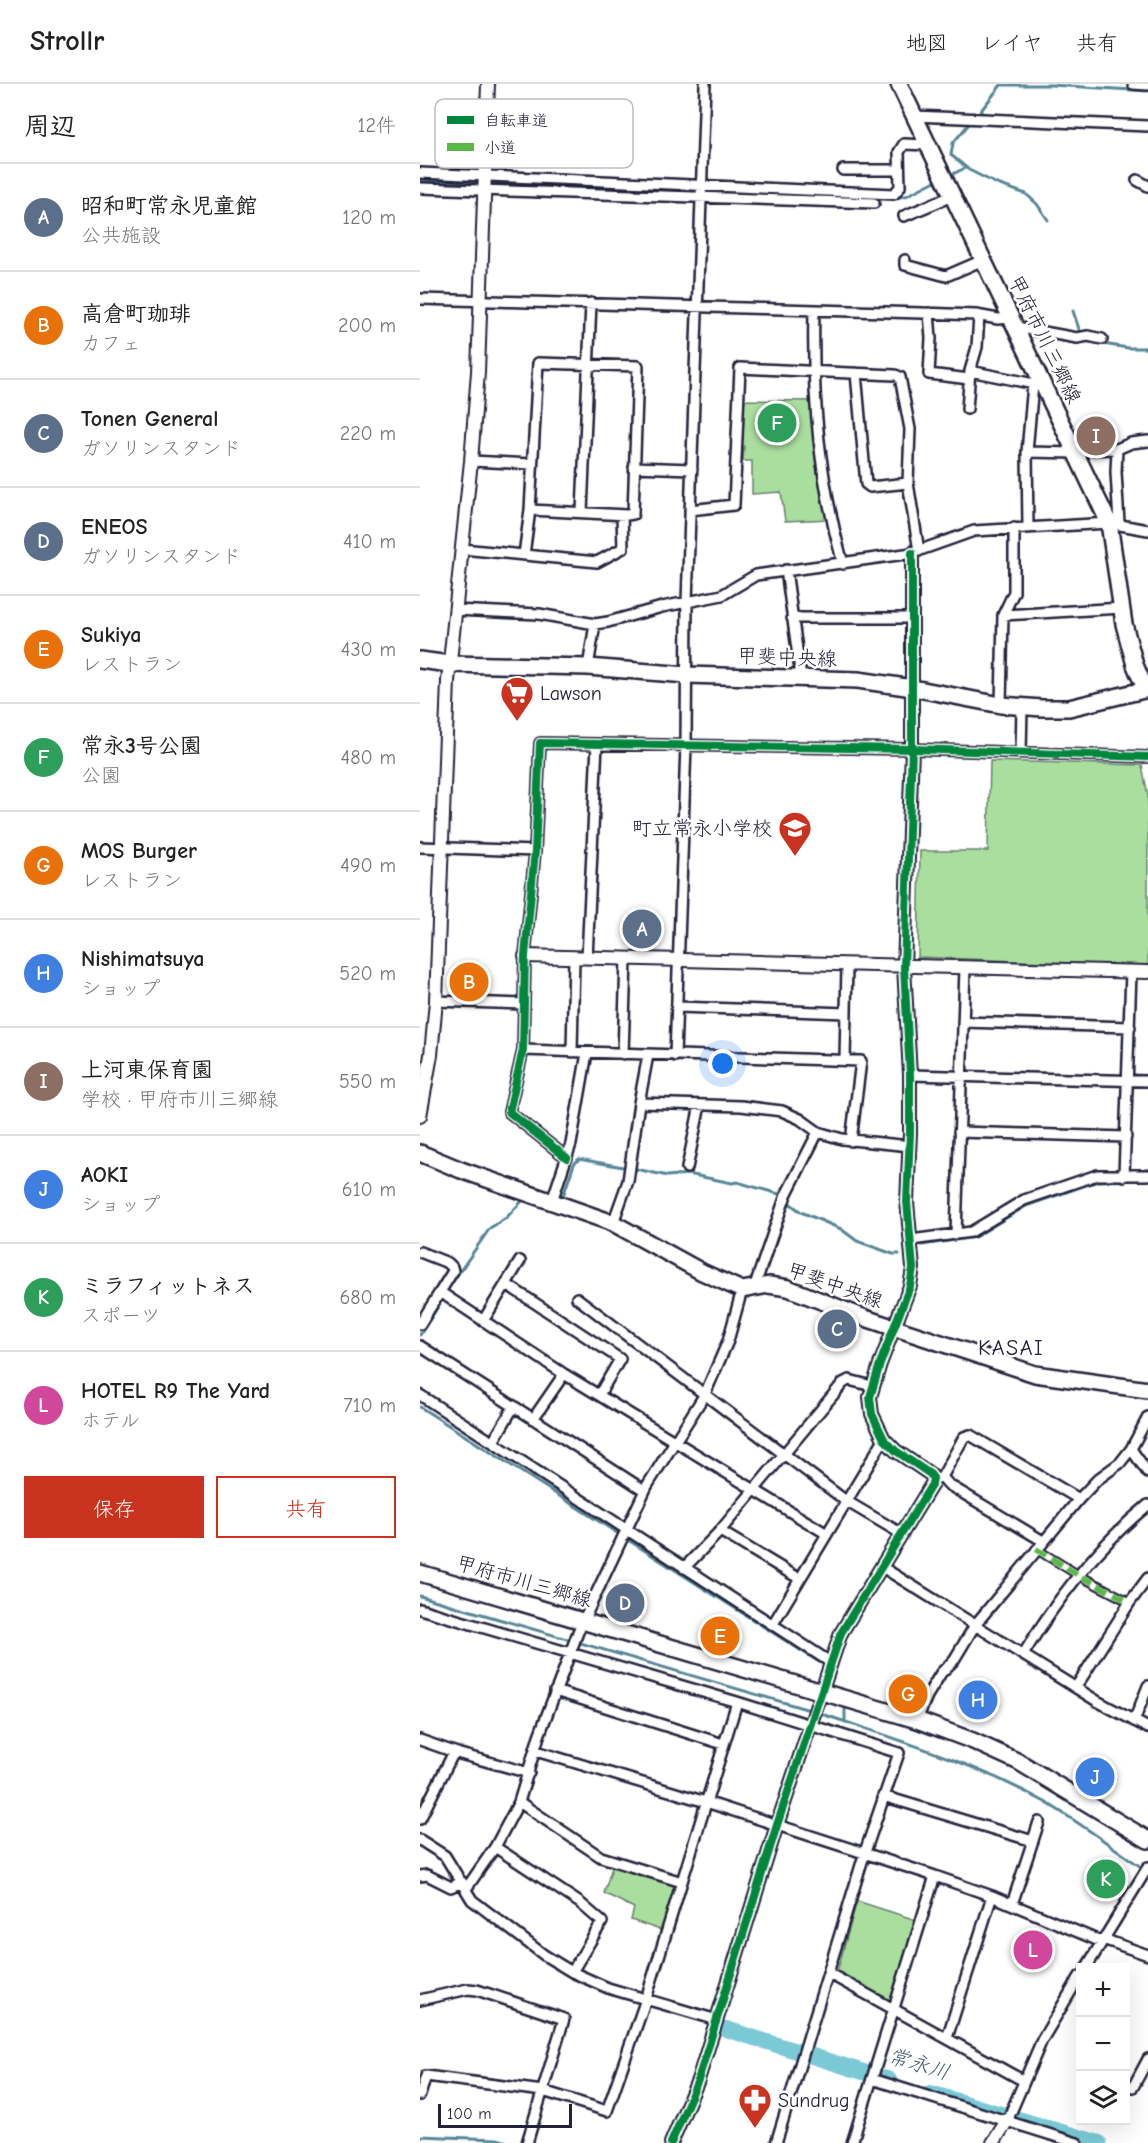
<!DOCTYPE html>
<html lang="ja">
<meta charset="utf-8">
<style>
:root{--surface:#fff;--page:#f6f6f6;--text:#222;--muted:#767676;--line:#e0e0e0;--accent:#c8321e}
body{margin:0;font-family:"Comic Neue","Klee One",sans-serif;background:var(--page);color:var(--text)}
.controls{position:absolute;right:18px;bottom:18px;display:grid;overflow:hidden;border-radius:0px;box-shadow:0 6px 24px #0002}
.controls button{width:54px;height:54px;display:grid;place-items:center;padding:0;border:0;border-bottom:2px solid var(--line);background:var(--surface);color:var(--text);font:30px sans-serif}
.scale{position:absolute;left:18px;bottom:15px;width:134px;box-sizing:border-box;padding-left:6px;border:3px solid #22223b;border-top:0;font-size:16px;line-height:21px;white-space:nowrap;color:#22223b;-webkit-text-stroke:4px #fff;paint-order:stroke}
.you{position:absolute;left:303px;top:980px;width:21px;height:21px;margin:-15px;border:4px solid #fff;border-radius:50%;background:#1a73e8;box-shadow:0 0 0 9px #1a73e833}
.badge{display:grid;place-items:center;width:39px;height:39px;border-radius:50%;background:var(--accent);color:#fff;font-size:20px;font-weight:700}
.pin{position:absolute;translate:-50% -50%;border:3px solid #fff;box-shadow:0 2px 6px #0006}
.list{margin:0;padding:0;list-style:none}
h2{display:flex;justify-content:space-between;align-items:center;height:78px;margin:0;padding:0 24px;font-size:26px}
h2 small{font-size:20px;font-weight:400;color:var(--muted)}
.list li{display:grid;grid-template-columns:39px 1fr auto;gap:18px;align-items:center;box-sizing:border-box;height:108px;padding:0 24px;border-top:2px solid var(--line)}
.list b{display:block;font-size:22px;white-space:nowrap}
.list p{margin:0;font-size:20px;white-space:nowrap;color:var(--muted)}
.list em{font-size:20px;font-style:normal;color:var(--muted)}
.actions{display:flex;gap:12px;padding:18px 24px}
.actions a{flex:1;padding:14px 0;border:2px solid var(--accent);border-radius:0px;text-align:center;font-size:21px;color:var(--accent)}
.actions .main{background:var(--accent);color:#fff}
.icon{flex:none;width:33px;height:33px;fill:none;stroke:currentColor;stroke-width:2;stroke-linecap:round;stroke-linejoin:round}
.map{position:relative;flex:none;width:728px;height:2059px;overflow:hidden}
header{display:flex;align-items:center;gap:36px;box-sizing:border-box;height:84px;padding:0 30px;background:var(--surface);border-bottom:2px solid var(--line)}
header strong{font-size:28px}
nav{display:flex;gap:33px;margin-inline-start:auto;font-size:21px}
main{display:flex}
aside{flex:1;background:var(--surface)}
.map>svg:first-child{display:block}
</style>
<header>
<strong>Strollr</strong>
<nav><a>地図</a><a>レイヤ</a><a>共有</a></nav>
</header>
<main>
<aside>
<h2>周辺<small>12件</small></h2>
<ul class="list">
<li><span class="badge" style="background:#5c6f8a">A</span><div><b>昭和町常永児童館</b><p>公共施設</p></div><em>120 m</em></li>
<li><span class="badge" style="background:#e8710a">B</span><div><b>高倉町珈琲</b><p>カフェ</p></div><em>200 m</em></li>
<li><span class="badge" style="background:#5c6f8a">C</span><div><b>Tonen General</b><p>ガソリンスタンド</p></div><em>220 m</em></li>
<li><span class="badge" style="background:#5c6f8a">D</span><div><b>ENEOS</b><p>ガソリンスタンド</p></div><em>410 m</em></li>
<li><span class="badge" style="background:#e8710a">E</span><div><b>Sukiya</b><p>レストラン</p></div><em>430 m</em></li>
<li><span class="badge" style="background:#2e9e5b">F</span><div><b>常永3号公園</b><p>公園</p></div><em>480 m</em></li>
<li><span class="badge" style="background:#e8710a">G</span><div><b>MOS Burger</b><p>レストラン</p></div><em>490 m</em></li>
<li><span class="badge" style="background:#3f7fe0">H</span><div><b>Nishimatsuya</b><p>ショップ</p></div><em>520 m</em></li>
<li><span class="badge" style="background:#8d6e63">I</span><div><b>上河東保育園</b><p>学校 · 甲府市川三郷線</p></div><em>550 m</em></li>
<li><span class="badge" style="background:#3f7fe0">J</span><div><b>AOKI</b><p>ショップ</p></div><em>610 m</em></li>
<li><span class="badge" style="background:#2e9e5b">K</span><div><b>ミラフィットネス</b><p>スポーツ</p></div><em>680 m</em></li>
<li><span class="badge" style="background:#d1479c">L</span><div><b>HOTEL R9 The Yard</b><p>ホテル</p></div><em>710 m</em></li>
</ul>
<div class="actions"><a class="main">保存</a><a>共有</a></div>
</aside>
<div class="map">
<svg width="728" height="2059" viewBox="0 0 728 2059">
<rect width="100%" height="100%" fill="#fff"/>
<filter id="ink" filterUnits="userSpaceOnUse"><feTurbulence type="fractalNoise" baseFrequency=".0167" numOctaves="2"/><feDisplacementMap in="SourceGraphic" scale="12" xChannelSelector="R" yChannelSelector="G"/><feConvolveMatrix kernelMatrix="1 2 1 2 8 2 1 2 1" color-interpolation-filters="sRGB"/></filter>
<g filter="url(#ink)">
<path fill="#aade9f" stroke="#66806d" stroke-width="1.5" d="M319 316 395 317 411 435 365 437 361 408 332 410V377H323L324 362 317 361Z
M570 677 722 681 728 712V882L498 873 500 767H568Z
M193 1780 262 1798 246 1848 211 1836 214 1824 184 1809Z
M437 1817 496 1836 471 1918 417 1888Z"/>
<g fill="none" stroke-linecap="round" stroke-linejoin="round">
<path stroke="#578697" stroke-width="3" d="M559 29 581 1H631L728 7
M548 41 533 59 531 71 549 86 577 100 606 110 617 120 628 136
M531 91 545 84
M0 96 57 99
M73 99 275 107
M289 107 393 111
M474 114 486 112 519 95
M653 227 661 251
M664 257 708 264H728
M216 1085 248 1092 268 1090 312 1099 317 1098 359 1110
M142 1115 154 1080 159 1075 203 1083
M367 1117 381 1128 421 1145 437 1157 473 1170H479
M502 1161 555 1153 606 1122 678 1097 728 1096
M27 1206 70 1144 86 1134 104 1115
M0 1251 22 1216
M0 1323 399 1578
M0 1512 393 1627
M399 1629C476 1655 554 1679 625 1718 659 1738 691 1762 724 1785
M425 1638V1622
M0 2052 77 2055 91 2059"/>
<path stroke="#7ac9d5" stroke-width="16" d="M306 1945 469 1996
M510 2009 679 2059"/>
<defs>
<path id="pedestrian" d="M616 1465 660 1492 710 1518"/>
<path id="minor" d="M713 0 728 1
M494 32 728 42
M423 86H479
M0 89 474 110 480 103 479 68 484 60 507 61
M717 96 728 102
M0 104 454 119
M484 132 532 112
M485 176V181L526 192 563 176
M0 215 502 229 556 231 578 235 591 234
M394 226C392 316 399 393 423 480
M509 229 511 254 509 290 549 295
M596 243 657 254 668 252 682 255
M550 287 619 301
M436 289 446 400 450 403 488 399
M547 325 550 287 557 263 559 232
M655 366 697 365
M607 368 657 369
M51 377 112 380
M214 383 272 385
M270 426 314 421 320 284 475 291 480 293 490 345 488 399 499 467
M162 428 171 219
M699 439 696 388 697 365 711 359 728 357
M608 443 607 368 613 300
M42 465 177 478 203 464 202 431
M104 471 110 426 118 279 218 282 213 430 207 431 110 426
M366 486 381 594
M35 526 119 530 175 540 188 538 242 523 302 511 336 491 492 469 554 447 689 439 728 446
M583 531 702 524
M372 534H492
M168 583 175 540
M581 621 583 531 594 508V444
M601 669 602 623
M0 763 115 767
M167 874 177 660
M16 917 104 920
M258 923 426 929
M543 938 710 943
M103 966 441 977 431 1057
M152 968 154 873
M203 970 206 875
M255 972 266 661 267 518 285 0
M425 976 427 881
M490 991 728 997
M219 1019 321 1022 362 1027 380 1035 398 1048 422 1055 490 1062
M539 1048 706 1053
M147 1074 89 1028 103 966 105 872 115 767 120 659 492 665 728 673
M267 1084 280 1021
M704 1092 711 888
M132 1117 151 1060 167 969
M193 1139 208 1097 219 1019 228 971
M536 1150 545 884
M491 1156 551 1148 604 1116 677 1091H728
M0 1168 28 1179 32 1183 33 1187 20 1208
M86 1200 200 1275 179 1311
M334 1204 366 1111 398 1048
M157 1214 426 1417 482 1450
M63 1237 100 1177
M0 1240 20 1208 144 1290 407 1450
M0 1262 224 1406
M0 1311 410 1578
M113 1335 144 1290
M73 1358 94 1322
M711 1365 728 1389
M522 1393 544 1353 550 1351 659 1415
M518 1394 522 1393 529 1401 623 1457
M300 1447 380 1495
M462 1483 677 1617 728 1644
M264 1484 300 1447 423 1299 429 1296 452 1302
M0 1525 317 1618 479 1669 445 1768 356 2059
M353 1540 464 1355
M603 1571C636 1516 678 1462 728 1421
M656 1603 710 1518 728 1494
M135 1607 303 1660
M497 1636 507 1612 521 1589 534 1576 555 1541 659 1415 678 1395 700 1379 711 1365 728 1333
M714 1637 728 1602
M0 1656 40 1670 109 1689
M116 1667 286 1718 515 1792 572 1812 682 1858
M463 1712 613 1757
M99 1718 181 1773 262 1798
M0 1735 34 1668
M0 1756 25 1772 52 1816 124 1871 152 1888 188 1904 297 1936
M75 1763 160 1819 182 1838 152 1888
M0 1792 7 1791 31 1803 42 1798
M46 1805 75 1763 99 1718 119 1652 158 1548 227 1402 285 1310 308 1257 322 1206
M592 1820 619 1738
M683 1855 728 1871
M666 1884 728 1783
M408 1889 604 1997
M0 1916 48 1905 57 1906 144 1935 107 2059
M527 1954 572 1812
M452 1995 657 2059
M713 2003 728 1975
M0 2011 6 1992 123 2007 187 2027 226 1915 317 1618
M588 2035 622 1956 660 1892
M432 2059 515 1792"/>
<path id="tertiary" d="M105 872 728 888
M0 1032 11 971 16 917 28 597 51 377 58 288 68 0
M251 2059 278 1996 357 1741 421 1549 512 1400 513 1394 510 1390 476 1367 464 1355 452 1330 450 1313 460 1280 490 1202 493 1184 487 1118 490 1049V991L484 883 492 665V469
M573 2059 588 2035"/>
<path id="primary" d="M479 0 689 439 704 540 715 581 721 595 728 604
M0 576 29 580 168 583 267 591 438 596 493 604 581 621 622 624H649L728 605
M0 1069 41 1086 193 1139 282 1188 322 1206 349 1201 368 1204 445 1234 615 1290 728 1306
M0 1489 497 1636 553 1657 599 1678 728 1756"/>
</defs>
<use href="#pedestrian" stroke="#22223b" stroke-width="11"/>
<use href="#minor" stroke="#22223b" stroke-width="14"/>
<use href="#tertiary" stroke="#22223b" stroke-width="16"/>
<use href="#primary" stroke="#22223b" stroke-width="20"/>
<use href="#pedestrian" stroke="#fff" stroke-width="7"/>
<use href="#minor" stroke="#fff" stroke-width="9"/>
<use href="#tertiary" stroke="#fff" stroke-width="12"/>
<use href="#primary" stroke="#fff" stroke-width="15"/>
<path stroke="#58b947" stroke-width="6" stroke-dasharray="12 6" stroke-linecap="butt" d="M616 1465 660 1492 710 1518"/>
<defs>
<path id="cycleway" d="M147 1074 89 1028 103 966 105 872 115 767 120 659 492 665 728 673
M251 2059 278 1996 357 1741 421 1549 512 1400 513 1394 510 1390 476 1367 464 1355 452 1330 450 1313 460 1280 490 1202 493 1184 487 1118 490 1049V991L484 883 492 665V469"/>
</defs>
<use href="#cycleway" stroke="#fff" stroke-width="11"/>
<use href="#cycleway" stroke="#00873e" stroke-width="8"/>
</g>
</g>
<defs>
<symbol id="supermarket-pin" viewBox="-11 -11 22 30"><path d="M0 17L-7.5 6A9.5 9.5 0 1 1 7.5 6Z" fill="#c8321e" stroke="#fff"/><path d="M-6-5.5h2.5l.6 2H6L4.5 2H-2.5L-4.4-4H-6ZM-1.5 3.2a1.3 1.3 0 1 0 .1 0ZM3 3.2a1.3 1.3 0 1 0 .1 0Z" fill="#fff"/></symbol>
<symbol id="school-pin" viewBox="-11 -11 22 30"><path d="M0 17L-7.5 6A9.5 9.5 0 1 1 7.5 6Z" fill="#c8321e" stroke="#fff"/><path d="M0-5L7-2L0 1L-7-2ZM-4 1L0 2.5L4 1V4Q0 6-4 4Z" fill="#fff"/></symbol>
<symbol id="pharmacy-pin" viewBox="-11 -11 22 30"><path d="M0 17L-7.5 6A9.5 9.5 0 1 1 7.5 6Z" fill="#c8321e" stroke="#fff"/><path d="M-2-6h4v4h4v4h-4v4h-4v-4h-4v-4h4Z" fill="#fff"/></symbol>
</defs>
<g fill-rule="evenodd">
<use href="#supermarket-pin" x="78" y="590" width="38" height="52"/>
<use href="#school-pin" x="356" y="725" width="38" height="52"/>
<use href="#pharmacy-pin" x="316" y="1997" width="38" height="52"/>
</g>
<g text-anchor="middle" stroke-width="5" stroke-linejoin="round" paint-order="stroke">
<g font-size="20" fill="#22223b" stroke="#fff">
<text transform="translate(625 255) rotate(64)" y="7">甲府市川三郷線</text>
<text transform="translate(367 573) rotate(2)" y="7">甲斐中央線</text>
<text transform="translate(415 1201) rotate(19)" y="7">甲斐中央線</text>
<text transform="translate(104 1497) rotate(16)" y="7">甲府市川三郷線</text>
</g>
<g font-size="20" fill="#22223b" stroke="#fff" text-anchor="start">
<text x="120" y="616">Lawson</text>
<text x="352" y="751" text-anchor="end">町立常永小学校</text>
<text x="358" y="2023">Sundrug</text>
</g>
<g font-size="21" font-style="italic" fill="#415c71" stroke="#fff">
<text transform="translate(499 1980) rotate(17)" y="7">常永川</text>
</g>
<g font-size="22" letter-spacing="1.5" fill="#22223b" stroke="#fff">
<text x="591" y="1271">KASAI</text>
</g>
</g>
<rect x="15" y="15" width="198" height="69" rx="9" fill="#fff" stroke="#bdbdc4" stroke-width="1.5"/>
<rect x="27" y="32" width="27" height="8" fill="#00873e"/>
<rect x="27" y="59" width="27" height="8" fill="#58b947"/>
<g font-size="16" fill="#22223b">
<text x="64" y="42">自転車道</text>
<text x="64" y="69">小道</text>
</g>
</svg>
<div class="controls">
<button>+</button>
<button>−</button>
<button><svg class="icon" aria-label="layers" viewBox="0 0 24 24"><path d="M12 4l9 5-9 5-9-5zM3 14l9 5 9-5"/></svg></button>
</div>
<div class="scale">100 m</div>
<div class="you"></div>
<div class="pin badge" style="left:222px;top:845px;background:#5c6f8a">A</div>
<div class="pin badge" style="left:49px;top:898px;background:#e8710a">B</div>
<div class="pin badge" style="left:417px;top:1245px;background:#5c6f8a">C</div>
<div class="pin badge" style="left:205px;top:1519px;background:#5c6f8a">D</div>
<div class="pin badge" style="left:300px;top:1552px;background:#e8710a">E</div>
<div class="pin badge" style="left:357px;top:339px;background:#2e9e5b">F</div>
<div class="pin badge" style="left:488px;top:1610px;background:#e8710a">G</div>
<div class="pin badge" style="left:558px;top:1616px;background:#3f7fe0">H</div>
<div class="pin badge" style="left:676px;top:352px;background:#8d6e63">I</div>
<div class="pin badge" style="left:675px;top:1693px;background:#3f7fe0">J</div>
<div class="pin badge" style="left:686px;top:1795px;background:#2e9e5b">K</div>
<div class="pin badge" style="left:613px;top:1866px;background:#d1479c">L</div>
</div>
</main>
